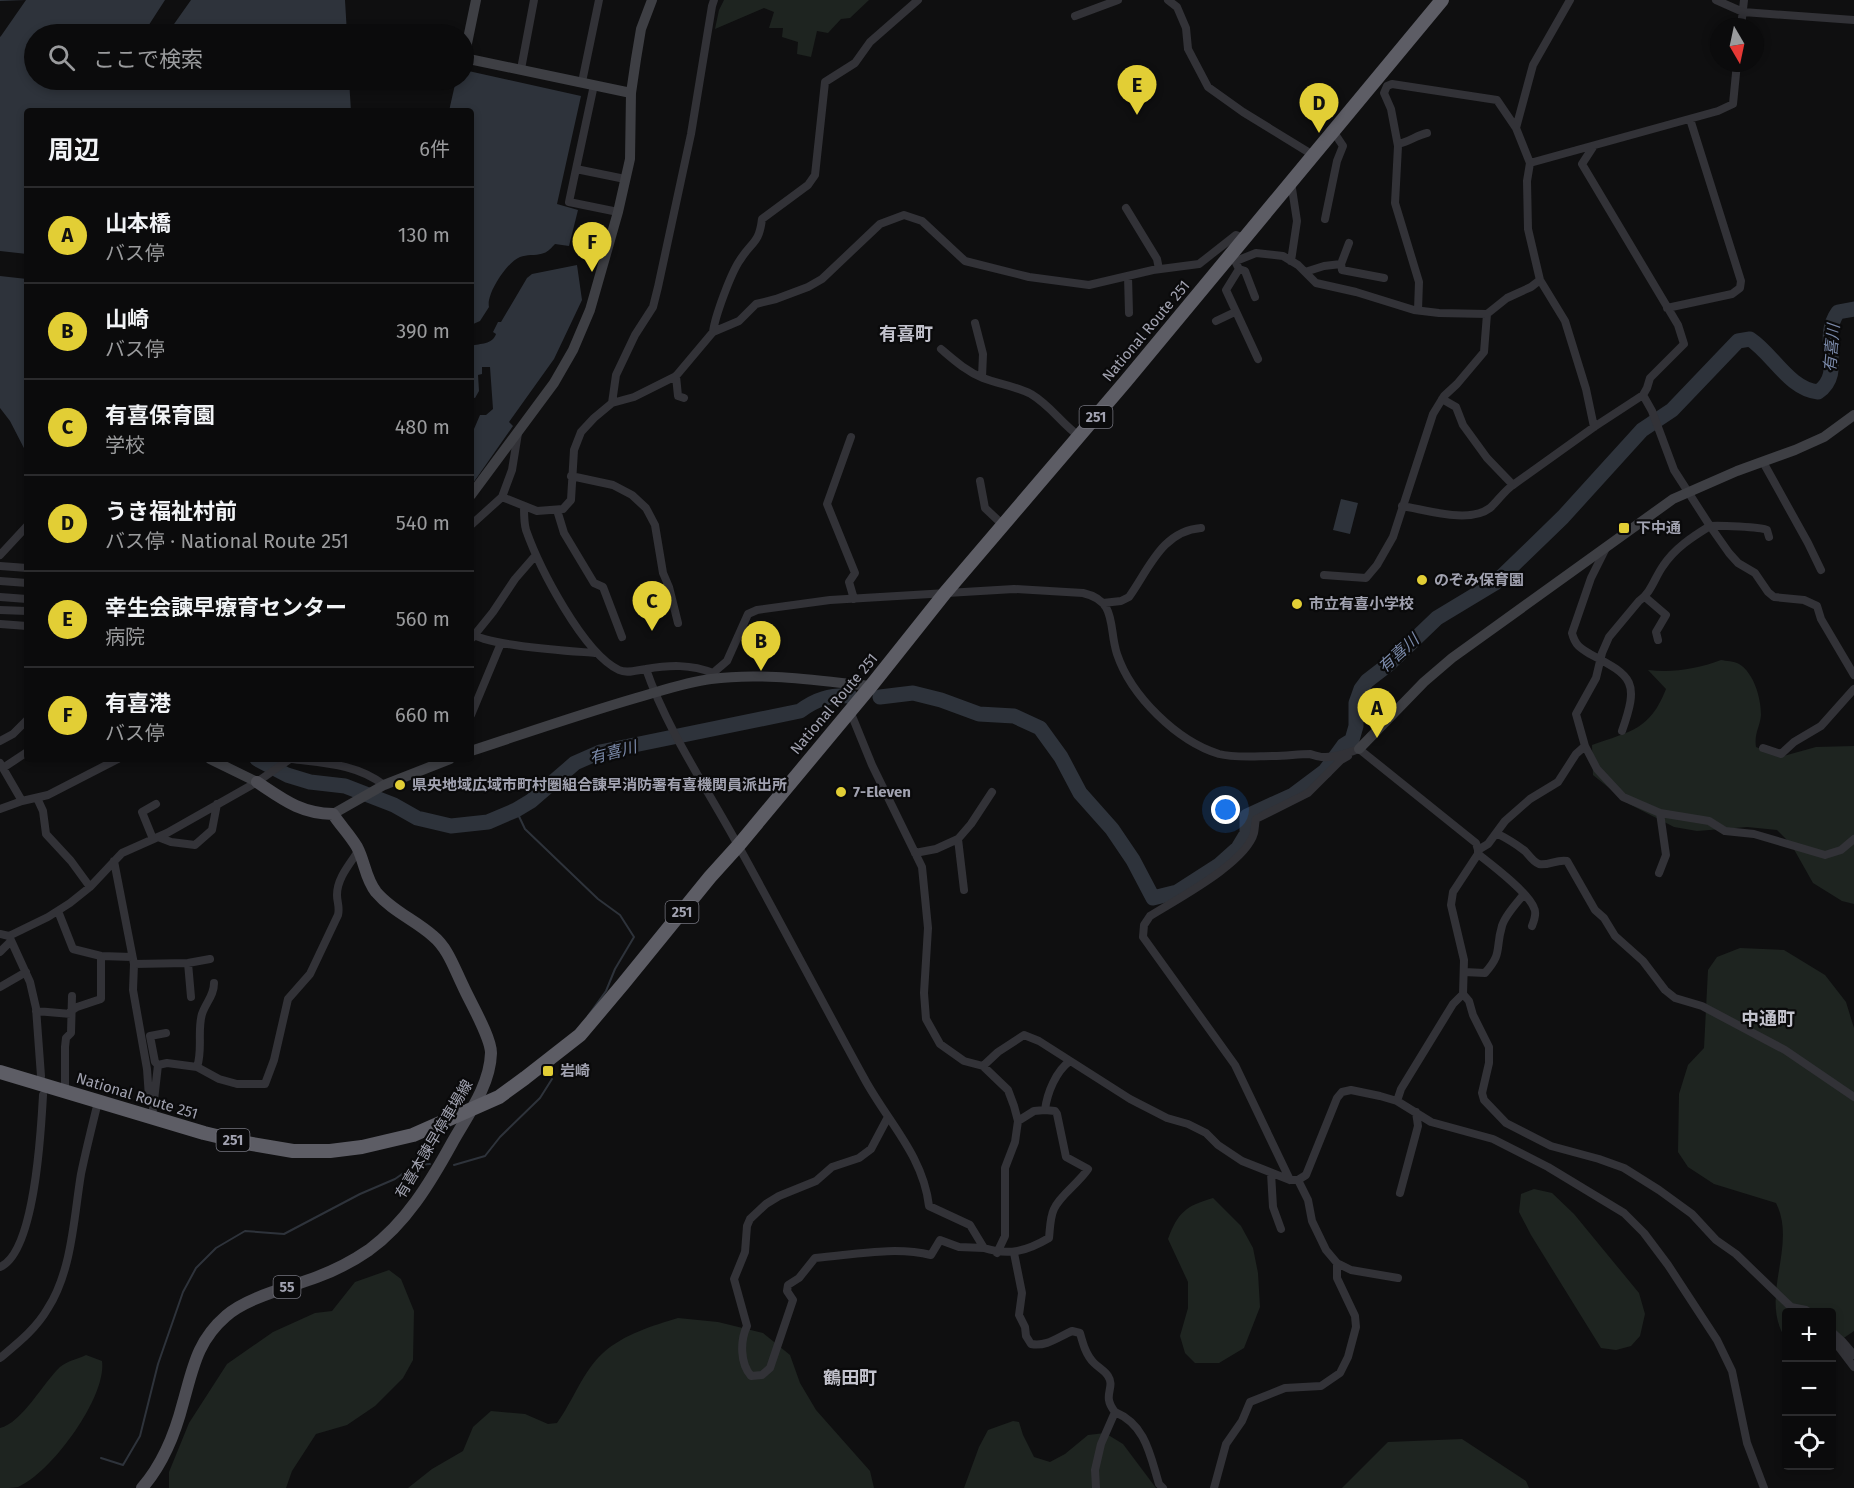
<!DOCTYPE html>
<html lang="ja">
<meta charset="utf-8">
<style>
:root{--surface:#0b0b0c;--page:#19191a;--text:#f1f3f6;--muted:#9a9b9d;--line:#2b2b2d;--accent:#e2ce35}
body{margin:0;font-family:"Fira Sans","Noto Sans JP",sans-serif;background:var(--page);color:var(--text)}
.controls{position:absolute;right:18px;bottom:18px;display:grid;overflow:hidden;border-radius:6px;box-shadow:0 3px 9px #0003}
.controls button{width:54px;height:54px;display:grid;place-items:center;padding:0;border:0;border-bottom:2px solid var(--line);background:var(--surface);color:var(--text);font:30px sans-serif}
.compass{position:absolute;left:1710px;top:18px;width:54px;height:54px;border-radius:50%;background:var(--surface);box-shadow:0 3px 9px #0003;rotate:171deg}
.you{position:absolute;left:1226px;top:810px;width:21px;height:21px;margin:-15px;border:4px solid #fff;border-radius:50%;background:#1a73e8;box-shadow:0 0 0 9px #1a73e833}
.badge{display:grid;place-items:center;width:39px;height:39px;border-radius:50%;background:var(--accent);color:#111;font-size:20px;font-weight:700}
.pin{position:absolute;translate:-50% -50px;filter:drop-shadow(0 2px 3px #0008)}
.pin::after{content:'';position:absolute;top:32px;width:21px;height:18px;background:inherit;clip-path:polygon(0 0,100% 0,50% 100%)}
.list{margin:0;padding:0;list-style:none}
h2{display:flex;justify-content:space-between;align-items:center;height:78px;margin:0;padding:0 24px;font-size:26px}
h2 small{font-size:20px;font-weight:400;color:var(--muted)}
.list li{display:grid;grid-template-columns:39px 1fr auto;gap:18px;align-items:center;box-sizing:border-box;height:96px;padding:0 24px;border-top:2px solid var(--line)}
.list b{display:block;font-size:22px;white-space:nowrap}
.list p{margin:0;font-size:20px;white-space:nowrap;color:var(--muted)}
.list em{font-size:20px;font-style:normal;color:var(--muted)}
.icon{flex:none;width:33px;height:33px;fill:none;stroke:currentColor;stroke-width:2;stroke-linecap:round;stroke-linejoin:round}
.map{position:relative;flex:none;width:1854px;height:1488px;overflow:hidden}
.search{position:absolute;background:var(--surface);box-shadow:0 3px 9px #0003;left:24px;top:24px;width:450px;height:66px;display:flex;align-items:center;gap:15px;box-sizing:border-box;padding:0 21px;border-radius:33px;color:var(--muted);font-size:22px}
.panel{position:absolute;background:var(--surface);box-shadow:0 3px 9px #0003;left:24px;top:108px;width:450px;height:654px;border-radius:6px}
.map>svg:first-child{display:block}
</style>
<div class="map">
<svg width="1854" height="1488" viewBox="0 0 1854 1488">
<rect width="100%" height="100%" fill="#0f0f10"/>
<path fill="#1e2420" d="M724 0H869L850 18 841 19 828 33 817 31 811 57 797 54 798 42 782 37 783 28H769L774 12 764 8 715 29 719 10Z
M1721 660C1726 661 1734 661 1739 664 1754 673 1761 698 1761 715 1760 727 1754 733 1756 747L1780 757 1816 747 1854 746V904L1842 901 1813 883 1791 844 1777 830 1747 827 1697 831 1674 827 1629 804 1593 775 1592 745C1631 731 1650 730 1666 689L1648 670C1673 673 1697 669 1721 660Z
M1740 948 1784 950 1825 975 1846 1002 1854 1028V1331L1832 1346V1312H1786V1339C1758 1298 1798 1246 1776 1203L1714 1184 1688 1167 1678 1152 1679 1094 1688 1065 1704 1048 1708 970 1717 957Z
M1534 1189 1552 1193 1574 1214 1639 1293 1645 1314 1640 1336 1631 1346 1616 1350 1601 1348 1531 1235 1519 1212 1521 1194Z
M1213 1198 1241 1226 1253 1248 1258 1273 1260 1307 1244 1348 1219 1363H1195L1185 1353 1180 1336 1188 1308V1282L1168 1239C1178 1212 1186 1206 1213 1198Z
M389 1270 401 1279 414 1311 413 1360 403 1378 375 1406 347 1425 316 1434 292 1471 286 1488H169V1472L189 1423 227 1364 273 1332 315 1313 332 1311 355 1282Z
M678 1318 718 1322 763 1333 790 1355 800 1383 816 1410 870 1471 874 1488H408L432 1469 463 1451 473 1427 491 1411 525 1414 548 1424 557 1423C573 1401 583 1371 603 1353 624 1334 652 1326 678 1318Z
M86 1355 102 1361C107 1397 51 1473 18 1487 13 1488 5 1488 0 1488V1428C22 1423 43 1383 60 1367 67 1361 78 1359 86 1355Z
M1013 1421 1019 1422 1023 1435 1034 1457 1050 1462 1065 1454 1088 1435 1105 1433 1123 1444 1156 1488H964L979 1447 988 1430Z
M1462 1439 1526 1481 1529 1488H1342L1388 1442Z"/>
<path fill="#2e333b" d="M0 0H165L143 34H34V80H349L351 111H27V454L10 421 0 408Z
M191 0H345L347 34H167Z
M464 70 581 96 557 204 578 210 569 246 555 244C552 247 548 252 544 253 537 256 528 254 520 257 507 262 486 294 489 307L480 321 471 325V111H449L456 80H464Z
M577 265 582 300 554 359 509 422 513 426 471 486V436L480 415H486L493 409 490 367H482V374L478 375 479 391 475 398 471 397V346C481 343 492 345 496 334L493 332 498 322H501L527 278 532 274Z
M1341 499 1358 503 1350 534 1333 530Z"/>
<path fill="#0f0f10" d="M26 0 1 36 0 37V1Z
M0 251 27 254V279L0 276Z"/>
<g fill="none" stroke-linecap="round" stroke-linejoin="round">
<path stroke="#2e333b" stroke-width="2" d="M516 810 525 829 598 899 620 915 634 937 615 969 606 991 588 1016
M454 1165 485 1156 500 1137 540 1098 552 1079
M101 1458 123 1465 140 1436 158 1364 183 1292 196 1268 216 1248 245 1231 284 1234 360 1194 395 1179 415 1165 430 1164"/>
<path stroke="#2e333b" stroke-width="15" d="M880 697 913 693 941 700 979 714 1014 716 1040 728 1061 757 1080 793 1112 829 1133 860 1153 898 1177 892 1219 865 1238 848 1247 833V816L1293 795 1325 771 1344 745 1352 740 1356 726V703L1361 689 1367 681 1389 664 1437 618 1495 583 1563 517 1642 430 1672 410 1738 341 1750 339C1773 354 1789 389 1818 392 1846 373 1818 340 1838 312L1854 309
M257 759 287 775 310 782 345 786 394 805 417 818 451 826 488 822 516 810 531 801 575 763 600 752 800 711C816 699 830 695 850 696"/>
<path stroke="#323237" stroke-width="8" d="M1168 0 1177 7 1186 28 1188 49 1208 87 1243 112 1313 155
M1716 0 1743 12 1854 20
M1075 16 1118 0
M1741 27 1744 0
M521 69 534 0
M582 82 599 0
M1398 144C1409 142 1417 135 1427 133
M1530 163 1516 128 1533 65 1570 0
M576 169 594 85
M1291 182 1297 221 1291 261
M1126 208 1157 259 1159 269
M618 212 569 202 576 169 625 179
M1325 219 1337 161 1343 146 1333 131
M1234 259 1239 269 1226 290 1258 359
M1236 261 1256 253 1283 256 1298 265 1316 283 1356 292 1414 310 1439 313 1487 314 1507 298 1531 287 1540 280 1528 229 1527 181 1530 163 1718 111 1733 104 1737 63
M1341 264 1349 243
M1239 269 1245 271 1255 297
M1305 272 1324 266 1341 264 1342 270 1384 278
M1128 276 1129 313
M1540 280 1565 321 1586 389 1594 427
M1667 308 1732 294 1740 288 1741 281 1690 119
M1418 310 1419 282 1395 203 1398 146 1391 109 1384 93 1387 86 1392 84 1497 100 1516 128
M1216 321 1235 312
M975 323 983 354 982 377
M713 332C715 316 731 273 740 260 752 241 759 244 762 219L808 185 815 175 825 82 855 63 870 42 918 0
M941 349C954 360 966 371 983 378 998 384 1016 386 1031 394 1051 406 1061 423 1079 436
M676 376 678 396 684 398
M1643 395 1652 411 1674 470 1710 526C1692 537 1675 548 1663 566 1655 577 1651 593 1639 601L1609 637 1602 653 1596 678 1576 714 1585 746 1597 769 1623 797 1660 813 1709 821 1725 831 1754 834 1825 855 1841 850 1854 839
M1442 399 1456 407 1463 425 1487 458 1513 485
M612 403 616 375 635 335 653 307 658 287 691 134 712 6 714 0
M851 437 827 504 855 573 849 582 854 599
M1763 462 1808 543 1821 570
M571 476 613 485 632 495 646 508 655 525 663 573 669 587 678 623
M980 481 985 508 1003 525
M502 497 537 511 563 509 571 500 574 450 581 432 594 418 612 403 634 397 676 376 713 332 739 321 756 304 776 299 808 287 822 279 880 224 904 215 922 221 965 261 1029 277 1089 285 1153 270 1199 264 1236 235 1244 238
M1402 506C1427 510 1469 524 1490 508 1498 501 1504 491 1513 485L1594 427 1643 395 1647 388 1650 378 1684 344 1678 325 1582 164 1593 147
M524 507C524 515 524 523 526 530 539 567 583 653 619 670 627 674 637 670 646 669 666 727 704 784 734 838 778 917 820 998 864 1078 887 1121 923 1155 929 1206L970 1225 984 1248C1009 1256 1027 1251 1049 1238 1050 1229 1050 1217 1054 1209 1060 1195 1078 1184 1088 1169L1066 1157 1057 1114 1055 1111 1045 1110
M557 510 564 533 594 583 603 587 622 637
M471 525 502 497 512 470 518 433
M1769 537 1767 530C1762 527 1717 525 1710 526L1729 553 1738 563 1755 573 1768 592 1774 597 1804 600 1817 606 1821 619 1854 675
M1605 550 1591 578 1572 633C1575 645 1580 648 1590 654 1634 677 1639 682 1622 731
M0 555 27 526
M0 566 27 568
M1324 575 1366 578 1377 565 1393 537 1433 414 1444 396 1457 384 1484 352 1487 314
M0 581 27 583
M0 597 27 599
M1645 597 1666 615 1656 632 1658 640
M1103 603 1121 601 1129 597C1149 569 1162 531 1201 528
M0 610 27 611
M0 624 27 626
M471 633C486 646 572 651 595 653
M472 638 493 612 515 579 535 556
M646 669C669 665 691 664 713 673
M713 678V673L727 661 748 614 757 610 830 600 1014 589 1083 593C1118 601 1108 627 1117 654 1131 696 1177 741 1219 754 1234 758 1257 756 1273 756 1286 756 1298 754 1310 754 1314 755 1319 757 1323 757 1335 758 1348 753 1359 749
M850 711 872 765 922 867 928 928 924 993 926 1019 940 1044 964 1061 983 1066 1008 1090 1014 1106 1018 1121 1015 1142 1005 1168V1236L997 1253
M471 715 501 643
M0 741 13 734 27 720
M1585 746 1576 754 1558 782 1530 799 1505 821 1488 844 1478 850V854L1453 892 1451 905 1464 960 1463 994 1469 1001 1473 1015 1489 1047V1063L1482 1093 1484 1100 1506 1123 1551 1146 1599 1159 1624 1168 1659 1190 1692 1214 1716 1240 1736 1254 1791 1307 1806 1310 1809 1312
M1763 748 1781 754 1794 742 1821 726 1854 689
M1359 749 1476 843 1478 850
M292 759C324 763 357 764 384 785
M0 763 22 801
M3 768 27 752
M37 798 43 811 46 834 71 861 90 887
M0 809 22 801 48 795 118 759
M1496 833C1506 838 1516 844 1525 851 1529 855 1533 862 1539 864 1548 866 1557 859 1567 861L1595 910 1604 918 1615 936 1643 961 1665 990 1675 998 1702 1006 1785 1050 1854 1097
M158 837 171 842 195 845 212 830 217 804
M153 839 142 812 156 804
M958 839 971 824 992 792
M915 853 936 849 958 839 964 890
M1478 854C1492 865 1528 892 1534 908 1537 913 1534 921 1532 926
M114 861 134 964 133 990 147 1069 149 1097 152 1102
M1659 873 1666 855 1660 813
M58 911 73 949 101 956 132 957
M0 934 9 936 48 917 70 903 90 887 122 853 167 833 257 782 290 759
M9 936 30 982 36 1008 41 1076
M0 952 11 941
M188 963 191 997
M134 964 188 963 210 959
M1464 972 1485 973C1503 953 1495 949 1502 926 1505 915 1517 903 1524 894
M0 987 26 972
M36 1011 71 1014
M71 1011 77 1007 101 999V956
M158 1065 155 1062 150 1036 166 1033
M983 1066 998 1052 1024 1035 1039 1041 1130 1099 1167 1118 1188 1124 1206 1133 1218 1145 1242 1161 1290 1180H1298L1306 1175 1337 1098 1342 1092 1351 1090 1380 1096 1397 1101 1431 1122 1493 1139 1548 1167 1624 1213 1644 1233 1668 1265 1717 1340 1732 1371 1747 1443 1764 1488
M197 1067C203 1050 197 1031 202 1014 206 1002 214 996 214 983
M65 1092V1047L66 1038 71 1033 72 996
M1397 1101 1401 1089 1453 1004 1463 994
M888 1117 871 1149 859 1158 832 1167 816 1181 779 1196 766 1204 750 1219 747 1226 745 1252 734 1279 747 1326C740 1341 740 1363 751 1376L762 1375 770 1368 793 1300 787 1291 788 1285 799 1278 815 1258C853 1255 894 1246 931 1255L940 1240 959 1247 984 1248
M152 1118 158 1065 167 1063 197 1067 219 1079 237 1084H265L274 1060 288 999 310 974 338 915C340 907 337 902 337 895 337 878 350 864 359 850
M1018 1121 1034 1111 1045 1110C1047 1093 1056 1071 1070 1061
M1271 1173 1273 1207 1281 1229
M1290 1180 1235 1065 1143 937 1144 925 1150 916C1177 899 1246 863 1254 833 1255 828 1255 823 1256 819L1308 793 1341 760 1348 756
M1298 1180 1308 1200 1312 1221 1326 1250 1337 1263 1351 1270 1398 1278
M1400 1193 1418 1126 1416 1112
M1014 1253 1022 1293 1019 1315 1025 1327 1026 1336 1031 1344C1047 1347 1058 1337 1072 1331L1080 1333C1083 1344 1086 1355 1094 1363 1099 1368 1105 1371 1108 1376 1116 1388 1101 1395 1115 1412L1101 1444 1095 1470 1096 1488
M0 1267C35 1252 41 1131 43 1095
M1832 1332 1843 1342 1854 1355
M1832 1338 1854 1367
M0 1358C18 1343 36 1329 48 1308 72 1271 74 1216 81 1174 86 1150 92 1126 98 1102
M1115 1412C1146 1425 1150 1455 1159 1484L1163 1488
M1214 1488 1226 1444 1242 1421 1250 1402 1285 1388 1321 1386 1340 1373 1348 1357 1356 1327 1355 1316 1337 1278V1263"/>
<path stroke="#3e3f44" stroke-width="10" d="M476 0 464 58 631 93
M471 495 554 383 573 350 590 310 618 212 630 159 631 93 636 59 641 29 652 0
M1359 749 1424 682 1452 658 1673 499 1737 471 1795 450 1824 437 1854 415
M471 751C526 733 581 714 636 698 661 691 686 682 711 679 763 672 819 681 871 686
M210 759 257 782
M333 814 384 785 450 759"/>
<path stroke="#4c4c53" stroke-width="12" d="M142 1488C163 1464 175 1434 183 1403 193 1368 197 1341 226 1316 247 1297 291 1287 317 1277 336 1270 353 1261 369 1250 406 1223 430 1183 452 1143 467 1116 490 1086 491 1053 491 1037 470 1002 463 986 455 970 448 948 433 936 415 920 392 911 376 892 365 878 365 862 357 847 350 835 340 825 333 814 300 813 284 800 257 782"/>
<path stroke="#5d5d65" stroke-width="14" d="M0 1072 204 1133 246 1143 293 1151H330L362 1147 413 1135 499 1097 525 1078 580 1035 623 984 710 877 738 846 871 686 945 593 1126 381 1442 0"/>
</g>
<g fill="#e2ce35" stroke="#0a0a0b" stroke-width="2">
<rect x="1618" y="522" width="12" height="12" rx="3"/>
<circle cx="1422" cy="580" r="6"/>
<circle cx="1297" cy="604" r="6"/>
<circle cx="400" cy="785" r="6"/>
<circle cx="841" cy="792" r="6"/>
<rect x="542" y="1065" width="12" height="12" rx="3"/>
</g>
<g text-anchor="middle" stroke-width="4.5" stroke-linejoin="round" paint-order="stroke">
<g fill="#0a0a0b" stroke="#74747e" stroke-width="1.5">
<rect x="1079.5" y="406" width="33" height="22" rx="4.5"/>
<rect x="665.5" y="901" width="33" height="22" rx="4.5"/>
<rect x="216.5" y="1129" width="33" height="22" rx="4.5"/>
<rect x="273.5" y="1276" width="27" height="22" rx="4.5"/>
</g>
<g font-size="14" font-weight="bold" fill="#a1a2b0">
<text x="1096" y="422">251</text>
<text x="682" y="917">251</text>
<text x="233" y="1145">251</text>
<text x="287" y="1292">55</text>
</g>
<g font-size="15" fill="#a1a2b0" stroke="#0a0a0b">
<text transform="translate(1146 331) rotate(-50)" y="5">National Route 251</text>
<text transform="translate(834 704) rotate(-50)" y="5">National Route 251</text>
<text transform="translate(137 1096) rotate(17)" y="5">National Route 251</text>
<text transform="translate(434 1139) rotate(-59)" y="5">有喜本諫早停車場線</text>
</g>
<g font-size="15" font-weight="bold" fill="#a1a2b0" stroke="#0a0a0b" text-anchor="start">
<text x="1636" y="533">下中通</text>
<text x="1434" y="585">のぞみ保育園</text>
<text x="1309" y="609">市立有喜小学校</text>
<text x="412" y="790">県央地域広域市町村圏組合諌早消防署有喜機関員派出所</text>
<text x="853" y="797">7-Eleven</text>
<text x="560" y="1076">岩崎</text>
</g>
<g font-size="16" font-style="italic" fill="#7a89a9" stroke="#0a0a0b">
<text transform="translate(1831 348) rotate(-85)" y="6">有喜川</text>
<text transform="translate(1398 653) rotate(-42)" y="6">有喜川</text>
<text transform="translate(613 752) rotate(-15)" y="6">有喜川</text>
</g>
<g font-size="18" font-weight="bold" fill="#c2c2cc" stroke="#0a0a0b">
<text x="906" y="340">有喜町</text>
<text x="1768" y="1025">中通町</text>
<text x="850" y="1384">鶴田町</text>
</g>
</g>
</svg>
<div class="controls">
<button>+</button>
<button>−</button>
<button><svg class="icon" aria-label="locate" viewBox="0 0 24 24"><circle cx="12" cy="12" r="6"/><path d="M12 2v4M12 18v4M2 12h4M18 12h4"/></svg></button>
</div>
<svg class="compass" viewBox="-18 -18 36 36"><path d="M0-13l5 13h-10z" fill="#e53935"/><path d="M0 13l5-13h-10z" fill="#9a9b9d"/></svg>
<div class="you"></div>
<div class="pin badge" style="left:1377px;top:738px">A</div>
<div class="pin badge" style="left:761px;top:671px">B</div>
<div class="pin badge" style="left:652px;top:631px">C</div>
<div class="pin badge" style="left:1319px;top:133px">D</div>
<div class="pin badge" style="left:1137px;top:115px">E</div>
<div class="pin badge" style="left:592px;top:272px">F</div>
<div class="search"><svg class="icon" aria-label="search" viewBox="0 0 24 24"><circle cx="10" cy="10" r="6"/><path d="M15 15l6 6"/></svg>ここで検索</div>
<section class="panel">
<h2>周辺<small>6件</small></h2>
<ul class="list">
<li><span class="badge">A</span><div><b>山本橋</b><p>バス停</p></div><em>130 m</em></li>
<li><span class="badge">B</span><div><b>山崎</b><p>バス停</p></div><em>390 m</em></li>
<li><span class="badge">C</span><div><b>有喜保育園</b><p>学校</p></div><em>480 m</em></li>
<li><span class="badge">D</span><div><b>うき福祉村前</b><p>バス停 · National Route 251</p></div><em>540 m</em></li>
<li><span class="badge">E</span><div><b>幸生会諫早療育センター</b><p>病院</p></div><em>560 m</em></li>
<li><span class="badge">F</span><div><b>有喜港</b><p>バス停</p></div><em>660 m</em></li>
</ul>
</section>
</div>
